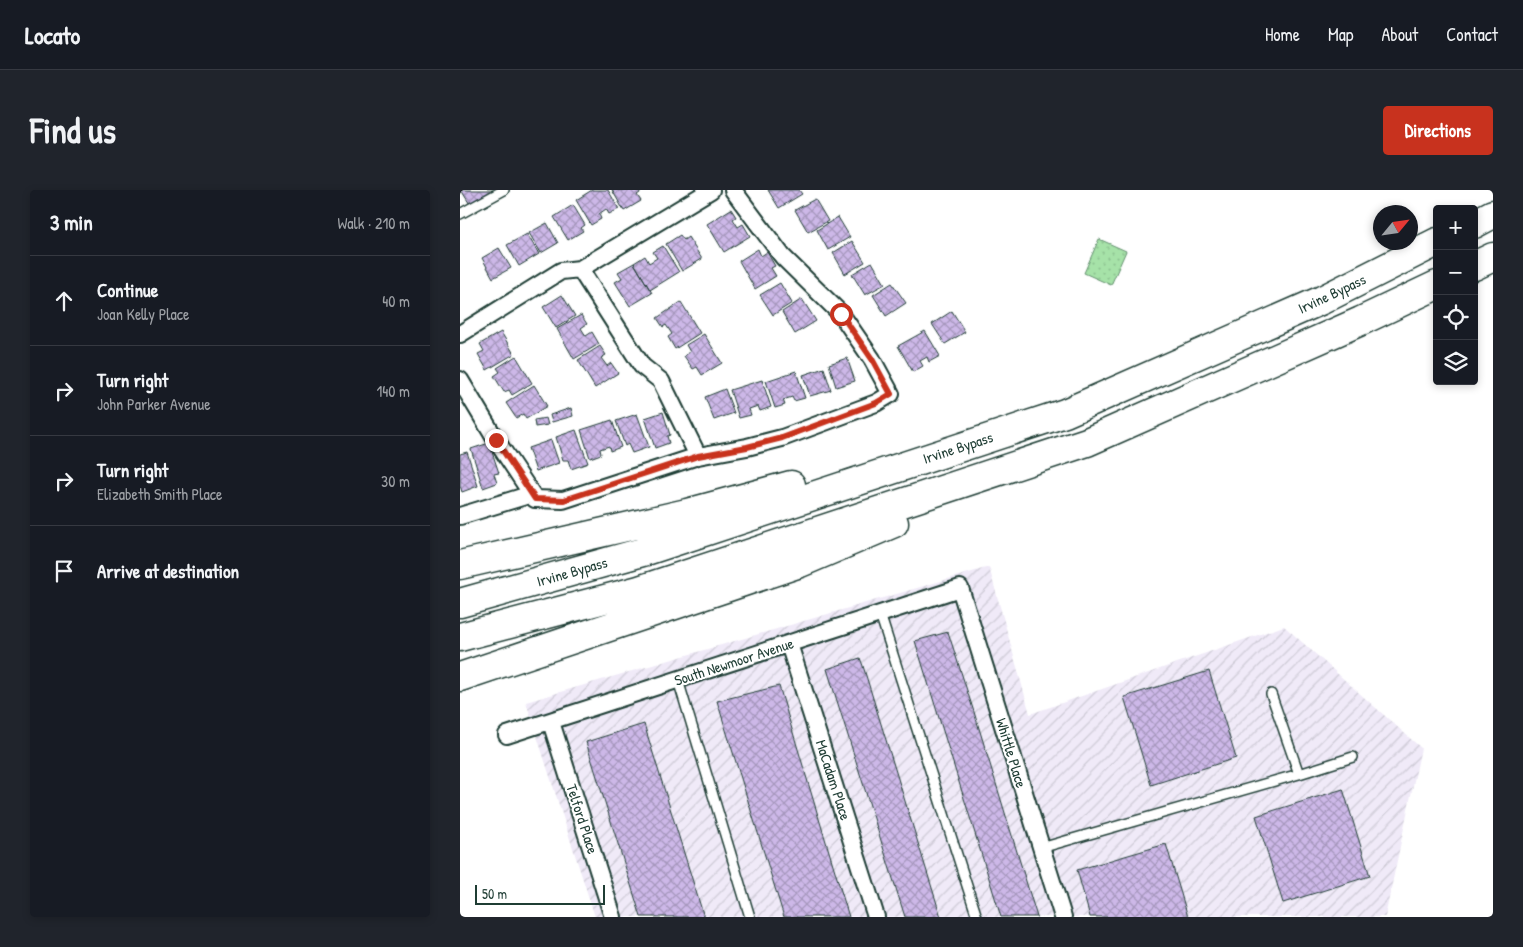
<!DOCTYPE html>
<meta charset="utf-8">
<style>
:root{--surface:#171b24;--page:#20242c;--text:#f1f3f6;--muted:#9ea1a6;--line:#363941;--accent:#c8321e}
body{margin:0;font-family:"Patrick Hand",sans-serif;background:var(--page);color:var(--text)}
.controls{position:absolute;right:15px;top:15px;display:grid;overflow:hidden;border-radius:5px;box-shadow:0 2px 8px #0003}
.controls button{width:45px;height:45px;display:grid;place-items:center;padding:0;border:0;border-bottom:1px solid var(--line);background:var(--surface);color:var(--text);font:25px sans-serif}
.compass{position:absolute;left:913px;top:15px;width:45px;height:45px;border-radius:50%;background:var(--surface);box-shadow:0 2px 8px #0003;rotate:61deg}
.scale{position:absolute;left:15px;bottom:12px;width:130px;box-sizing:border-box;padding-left:5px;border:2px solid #1f3d34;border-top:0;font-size:14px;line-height:18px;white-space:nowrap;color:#1f3d34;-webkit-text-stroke:4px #fff;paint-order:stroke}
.stop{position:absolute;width:15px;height:15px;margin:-11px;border:4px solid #c8321e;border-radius:50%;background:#fff}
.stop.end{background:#c8321e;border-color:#fff;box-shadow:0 1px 5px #0008}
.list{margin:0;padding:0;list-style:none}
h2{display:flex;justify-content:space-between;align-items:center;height:65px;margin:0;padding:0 20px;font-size:21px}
h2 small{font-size:16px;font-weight:400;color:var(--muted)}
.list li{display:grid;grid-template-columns:32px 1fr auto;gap:15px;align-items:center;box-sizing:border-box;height:90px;padding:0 20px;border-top:1px solid var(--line)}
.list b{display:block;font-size:19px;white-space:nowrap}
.list p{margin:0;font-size:16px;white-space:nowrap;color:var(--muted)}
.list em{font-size:16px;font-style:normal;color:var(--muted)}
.icon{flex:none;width:28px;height:28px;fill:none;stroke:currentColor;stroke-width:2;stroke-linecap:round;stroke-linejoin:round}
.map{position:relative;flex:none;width:1033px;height:727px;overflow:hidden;border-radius:5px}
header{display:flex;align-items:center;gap:30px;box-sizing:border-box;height:70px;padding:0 25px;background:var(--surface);border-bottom:1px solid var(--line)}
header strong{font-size:24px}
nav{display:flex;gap:28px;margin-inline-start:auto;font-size:18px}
.intro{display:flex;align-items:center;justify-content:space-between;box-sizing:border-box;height:120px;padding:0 30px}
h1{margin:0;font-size:35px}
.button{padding:12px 22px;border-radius:5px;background:var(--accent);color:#fff;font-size:18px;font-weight:700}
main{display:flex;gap:30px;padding:0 30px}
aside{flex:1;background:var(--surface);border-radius:5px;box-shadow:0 2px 8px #0003}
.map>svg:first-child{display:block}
</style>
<header>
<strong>Locato</strong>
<nav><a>Home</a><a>Map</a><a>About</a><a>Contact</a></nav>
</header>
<div class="intro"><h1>Find us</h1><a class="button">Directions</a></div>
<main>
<aside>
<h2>3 min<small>Walk · 210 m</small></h2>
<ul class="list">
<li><svg class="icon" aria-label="ahead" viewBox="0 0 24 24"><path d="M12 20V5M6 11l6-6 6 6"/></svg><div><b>Continue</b><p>Joan Kelly Place</p></div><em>40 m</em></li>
<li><svg class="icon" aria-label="right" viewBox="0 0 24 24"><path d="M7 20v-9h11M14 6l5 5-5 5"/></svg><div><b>Turn right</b><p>John Parker Avenue</p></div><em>140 m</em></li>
<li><svg class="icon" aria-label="right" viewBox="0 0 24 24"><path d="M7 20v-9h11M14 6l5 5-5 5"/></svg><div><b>Turn right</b><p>Elizabeth Smith Place</p></div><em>30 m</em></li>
<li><svg class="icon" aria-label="arrive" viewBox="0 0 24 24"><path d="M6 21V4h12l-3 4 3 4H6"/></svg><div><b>Arrive at destination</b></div></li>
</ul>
</aside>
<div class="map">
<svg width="1033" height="727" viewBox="0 0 1033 727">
<defs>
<pattern id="industrial-furrows" width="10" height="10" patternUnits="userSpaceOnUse" patternTransform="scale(1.25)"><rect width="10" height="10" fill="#f0eaf8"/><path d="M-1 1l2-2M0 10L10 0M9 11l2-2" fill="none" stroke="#cdcad5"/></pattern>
<pattern id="park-dots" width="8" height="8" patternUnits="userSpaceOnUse" patternTransform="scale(1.25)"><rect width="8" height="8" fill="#a6e2a8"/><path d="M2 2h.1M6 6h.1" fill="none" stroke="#8ec391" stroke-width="1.8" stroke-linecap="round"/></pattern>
<pattern id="building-cross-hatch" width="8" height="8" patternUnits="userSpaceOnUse" patternTransform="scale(1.25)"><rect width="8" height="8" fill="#cdb8e8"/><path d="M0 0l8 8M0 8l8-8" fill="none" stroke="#a697bd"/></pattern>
</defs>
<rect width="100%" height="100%" fill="#fff"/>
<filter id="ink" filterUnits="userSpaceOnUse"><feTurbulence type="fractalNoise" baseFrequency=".02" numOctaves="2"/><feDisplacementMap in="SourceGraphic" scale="10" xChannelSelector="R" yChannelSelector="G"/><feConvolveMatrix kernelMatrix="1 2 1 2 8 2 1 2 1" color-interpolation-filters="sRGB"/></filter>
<g filter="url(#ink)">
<path fill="url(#industrial-furrows)" d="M529 377 570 524 824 436 961 558 925 727H135L66 512Z"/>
<path fill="url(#park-dots)" stroke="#62906e" d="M639 49 666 61 651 95 624 83Z"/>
<path fill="url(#building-cross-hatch)" stroke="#1f3d34" d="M1 0H38L11 16Z
M132 0H148L159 19 149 24 146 19 139 24 141 29 131 35 116 10Z
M152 0H179L180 3 177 5 181 11 164 21Z
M308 0H339L342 4 319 18Z
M355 9 368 31 348 42 335 20Z
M113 15 125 35 121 38 123 41 108 50 94 27Z
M271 19 276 27 273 29 278 37 283 34 290 46 264 62 247 34Z
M378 27 390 47 368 60 357 40Z
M87 33 98 53 81 63 69 43Z
M67 44 79 64 59 76 47 55Z
M220 45 224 50 228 47 242 69 222 81 206 54Z
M392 51 405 72 385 84 373 63Z
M203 56 219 82 190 100 174 73 185 66 189 73 197 68 193 62Z
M39 58 51 78 33 88 22 68Z
M298 59 301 66 307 62 315 76 311 78 316 86 295 99 279 71Z
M412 72 425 94 405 105 392 84Z
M174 73 192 103 170 116 155 92 162 88 158 82Z
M320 93 332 113 313 125 300 105Z
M432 93 446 113 426 126 413 105Z
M102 105 115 126 96 138 83 117Z
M342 109 356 131 335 144 322 122Z
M221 112 240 143 215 159 208 147 212 144 206 135 203 137 197 128Z
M492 121 505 142 485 154 472 134Z
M121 125 127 134 121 138 126 146 132 142 139 154 114 169 97 139Z
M465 141 480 166 469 172 467 167 460 171 463 176 453 182 438 156Z
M41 142 54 164 27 180 18 164 24 161 20 154Z
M244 144 262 173 242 185 237 177 233 179 224 166 230 162 226 155Z
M140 156 146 165 141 168 147 176 151 173 158 183 135 198 118 170Z
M56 166 72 193 52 205 49 200 44 202 34 186 40 182 37 178Z
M387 168 395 191 376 197 369 174Z
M364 178 371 200 350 206 343 185Z
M336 181 345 208 334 211 332 207 323 210 325 215 315 218 306 191Z
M302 190 311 217 300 221 298 216 289 219 291 225 279 228 270 200Z
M74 195 87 216 66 229 63 224 56 228 46 213Z
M265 199 274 223 254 230 245 207Z
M111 218 113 226 92 232 90 225Z
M203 222 210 245 207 246 209 253 195 258 185 228Z
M177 224 189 257 172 263 168 254 165 256 156 231Z
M86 228 88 235 75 237 74 230Z
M152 230 161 257 150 261 149 256 140 259 141 264 130 268 121 240Z
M116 240 128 273 111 279 108 270H103L96 247Z
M91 250 99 273 76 281 68 258Z
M29 253 39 283 34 284 37 293 23 298 11 259Z
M7 262 18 296 2 302 0 296V264Z
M488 442 514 522 577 727H541L455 451Z
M400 468 403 476 481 727H445L367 479Z
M749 481 776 568 691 595 664 507Z
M319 496 356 619 389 727H324L257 511Z
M184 534 224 663 244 727H181L126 552Z
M883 599 910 686 823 713 796 626Z
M706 654 728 727H630L617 680Z"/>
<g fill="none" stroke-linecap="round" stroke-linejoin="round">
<defs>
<path id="service" d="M0 24 44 0
M420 424 517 727
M218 490 290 727
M839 584 893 567
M581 658 839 584 811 504"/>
<path id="minor" d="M120 79 182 176 201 191 238 266
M0 144 101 81 120 79 251 0
M0 190 36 250 75 309 103 310 238 266 287 257 322 248 416 213 431 204 412 169 381 124 323 67 273 0
M0 326 72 304
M329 454 416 727
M91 532 153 727
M47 545 500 398 603 727"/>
<path id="trunk" d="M1014 34 1033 24
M1014 76 1033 67
M0 375 227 323 331 295
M0 413 186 361 605 223 862 110 977 52
M0 447 179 400 627 252 901 131 977 95
M0 487 340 373 434 333"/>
</defs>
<use href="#service" stroke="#1f3d34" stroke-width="12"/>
<use href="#minor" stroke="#1f3d34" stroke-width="20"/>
<use href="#trunk" stroke="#1f3d34" stroke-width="31"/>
<use href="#service" stroke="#fff" stroke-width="9"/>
<use href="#minor" stroke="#fff" stroke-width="16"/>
<use href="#trunk" stroke="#fff" stroke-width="28"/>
</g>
</g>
<g fill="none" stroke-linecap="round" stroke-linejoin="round" filter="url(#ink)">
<path stroke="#c8321e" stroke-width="6" d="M36 250 75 309 104 310 238 266 287 257 322 248 416 213 431 204 412 169 381 124"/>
</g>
<g text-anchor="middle" stroke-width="4" stroke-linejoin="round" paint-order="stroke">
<g font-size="15" fill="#1f3d34" stroke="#fff">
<text transform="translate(872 104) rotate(-25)" y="5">Irvine Bypass</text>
<text transform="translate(498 258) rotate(-18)" y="5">Irvine Bypass</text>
<text transform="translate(112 382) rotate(-16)" y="5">Irvine Bypass</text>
<text transform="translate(274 472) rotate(-18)" y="5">South Newmoor Avenue</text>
<text transform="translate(551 563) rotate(73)" y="5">Whittle Place</text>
<text transform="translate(373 590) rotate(72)" y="5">MaCadam Place</text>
<text transform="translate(122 629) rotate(72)" y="5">Telford Place</text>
</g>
</g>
</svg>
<div class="controls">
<button>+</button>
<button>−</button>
<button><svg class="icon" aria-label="locate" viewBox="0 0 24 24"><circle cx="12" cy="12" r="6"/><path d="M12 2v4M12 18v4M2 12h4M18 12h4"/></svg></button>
<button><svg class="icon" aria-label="layers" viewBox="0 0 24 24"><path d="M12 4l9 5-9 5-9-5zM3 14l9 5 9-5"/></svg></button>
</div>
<svg class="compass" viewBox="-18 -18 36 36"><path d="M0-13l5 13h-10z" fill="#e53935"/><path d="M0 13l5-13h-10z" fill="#9ea1a6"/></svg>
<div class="scale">50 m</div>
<div class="stop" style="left:381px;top:124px"></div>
<div class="stop end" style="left:36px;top:250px"></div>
</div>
</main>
